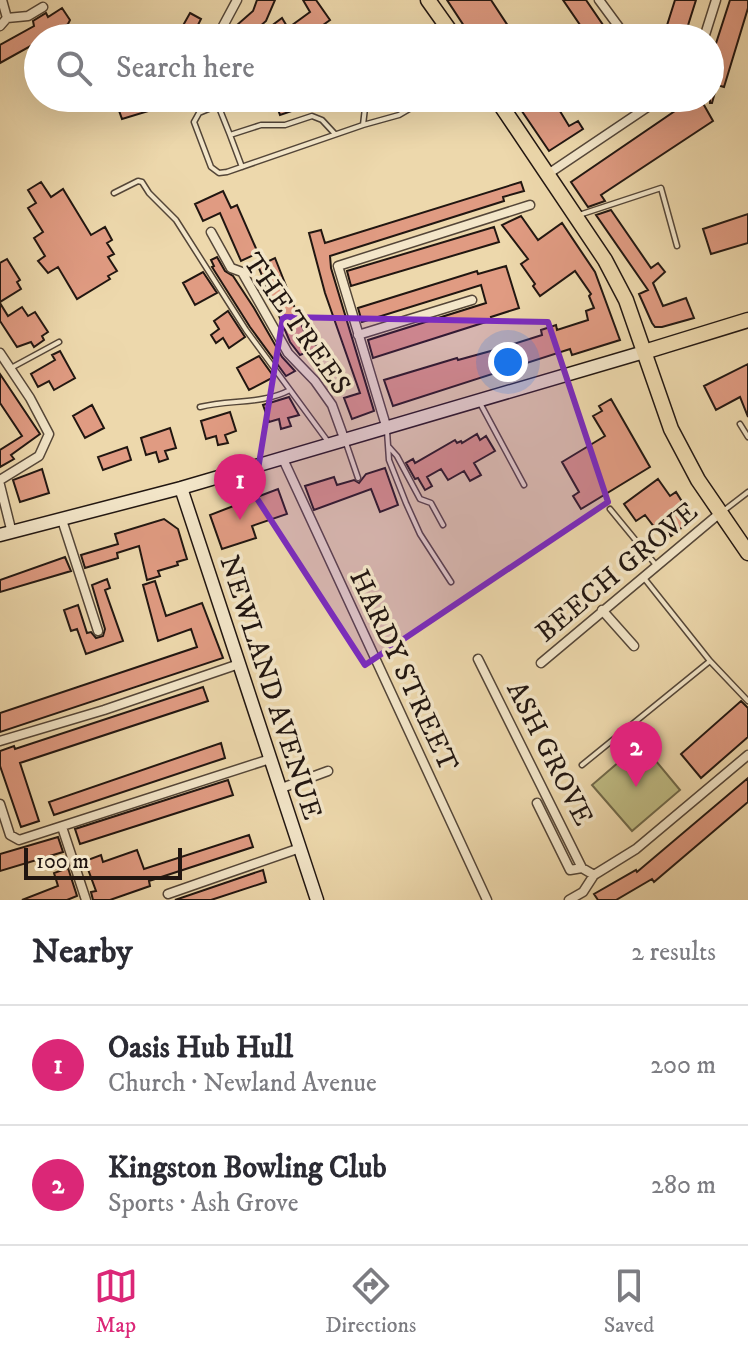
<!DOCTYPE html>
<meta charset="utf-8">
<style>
:root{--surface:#fff;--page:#f2f2f3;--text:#2b2b33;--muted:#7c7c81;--line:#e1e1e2;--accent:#db2777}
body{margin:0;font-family:"IM FELL DW Pica",serif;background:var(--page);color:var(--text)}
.scale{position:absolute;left:24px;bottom:20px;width:158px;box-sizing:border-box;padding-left:8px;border:4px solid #211611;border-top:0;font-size:22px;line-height:28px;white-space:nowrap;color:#211611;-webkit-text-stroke:6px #f3e6c9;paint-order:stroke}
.you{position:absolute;left:508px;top:362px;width:28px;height:28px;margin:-20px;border:6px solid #fff;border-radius:50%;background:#1a73e8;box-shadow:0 0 0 12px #1a73e833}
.badge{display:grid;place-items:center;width:52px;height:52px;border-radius:50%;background:var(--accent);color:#fff;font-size:26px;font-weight:700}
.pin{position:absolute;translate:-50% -66px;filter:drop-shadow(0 2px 4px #0008)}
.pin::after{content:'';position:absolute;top:42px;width:28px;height:24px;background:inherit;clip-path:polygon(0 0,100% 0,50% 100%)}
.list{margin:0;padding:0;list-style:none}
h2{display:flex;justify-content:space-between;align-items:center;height:104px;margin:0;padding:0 32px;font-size:34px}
h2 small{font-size:26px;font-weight:400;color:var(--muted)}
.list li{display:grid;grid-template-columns:52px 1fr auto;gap:24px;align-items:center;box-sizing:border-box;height:120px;padding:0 32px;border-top:2px solid var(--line)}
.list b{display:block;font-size:30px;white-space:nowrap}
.list p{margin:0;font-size:26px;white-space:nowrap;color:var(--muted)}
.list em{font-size:26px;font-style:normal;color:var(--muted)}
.icon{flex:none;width:44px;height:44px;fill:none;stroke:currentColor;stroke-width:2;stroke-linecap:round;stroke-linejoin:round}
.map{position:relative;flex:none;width:748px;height:900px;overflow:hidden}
.search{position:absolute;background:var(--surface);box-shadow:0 8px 32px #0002;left:24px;right:24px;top:24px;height:88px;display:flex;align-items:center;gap:20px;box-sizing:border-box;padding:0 28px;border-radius:44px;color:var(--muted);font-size:30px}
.sheet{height:344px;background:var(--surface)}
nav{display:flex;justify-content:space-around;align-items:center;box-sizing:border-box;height:112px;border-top:2px solid var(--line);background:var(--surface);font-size:22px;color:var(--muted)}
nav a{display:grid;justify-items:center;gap:4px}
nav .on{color:var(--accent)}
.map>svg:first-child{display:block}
</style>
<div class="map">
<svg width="748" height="900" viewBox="0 0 748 900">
<rect width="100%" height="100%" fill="#edd8ac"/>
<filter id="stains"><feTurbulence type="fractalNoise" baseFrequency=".0025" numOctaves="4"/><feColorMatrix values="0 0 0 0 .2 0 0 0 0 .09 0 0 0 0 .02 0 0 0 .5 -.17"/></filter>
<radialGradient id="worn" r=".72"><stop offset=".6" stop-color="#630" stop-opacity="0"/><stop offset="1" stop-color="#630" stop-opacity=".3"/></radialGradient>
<path fill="#bfbc84" stroke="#70694a" stroke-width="2" d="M641 743 680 790 632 831 592 785Z"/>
<path fill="#e09b82" stroke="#211611" stroke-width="2" d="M257 0H275L266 21 248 37 237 25 253 11Z
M303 0H316L330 20 305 38H278L270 27 282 18 288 28 310 12Z
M447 0H491L516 38H472Z
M563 0H586L612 38H589Z
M675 0H696L684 38H663Z
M730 0H748V8L724 87 717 85 712 103H710V62Z
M62 8 70 20 68 24 44 38H38V42L0 63V45L34 26 33 21 46 13 48 17Z
M190 13 201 19 195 31 190 38H176Z
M136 98H184L185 100 122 119 117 105Z
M274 98H290L295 110 280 115Z
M513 98H552L569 126 578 121 583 129 549 151Z
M694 98H700L713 121 601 195 605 201 588 207 571 182Z
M41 182 51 197 63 189 91 235 105 227 112 240 107 243 114 254 108 257 117 271 108 276 110 279 77 299 58 267 48 273 38 261 45 256 34 238 43 232 28 208 36 203 28 190Z
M521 182 524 191 503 197 504 201 330 256 331 268 374 411 352 419 344 398 360 393 325 293 309 233 321 230 325 243Z
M223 191 231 208 237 205 258 253 241 261 220 213 203 221 195 204Z
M611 210 651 268 658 263 665 272 653 283 663 306 686 298 694 318 662 327H655L652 323 639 294 648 290 596 215Z
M748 214V243L711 254 703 229Z
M521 216 538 240 562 223 595 272 620 340 572 355 570 349 393 406 384 380 457 358 458 360 498 349 542 335 541 330 556 325 557 330 588 320 586 311 594 308 589 296 591 294 575 271 540 296 533 286 535 284 521 264 528 259 502 225Z
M494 227 499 242 351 286 347 271Z
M217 257 225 271 233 276 254 308 282 357 295 371 286 376 250 327 212 267 214 266 211 260Z
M275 258 308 341 313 339 317 348 300 355 290 342 258 266Z
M7 259 20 280 17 282 21 289 0 302V263Z
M506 266 519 308 491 317 492 320 373 358 368 340 486 303 481 285 362 322 358 308 477 271 478 274Z
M203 272 217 293 195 305 183 283Z
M0 303 8 316 22 307 28 316 35 312 48 332 42 336 44 340 34 347 31 342 17 347 0 321Z
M228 311 245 337 229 348 223 338 216 343 211 335 219 329 214 321Z
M60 351 75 378 54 390 49 381 38 387 31 374 55 360 52 355Z
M259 356 274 377 249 390 237 368Z
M748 364V417L740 397 716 410 704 386Z
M0 374 40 434 11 455 14 459 0 467V450L22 436 0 403Z
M289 397 299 415 288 418 291 426 281 429 279 419 269 422 263 405Z
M611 399 650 467 581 509 573 496 579 492 562 462 605 436 593 416 602 411 599 406Z
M92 405 104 428 85 438 73 416Z
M230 412 236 431 225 435 228 443 218 445 216 436 206 439 201 421Z
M170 428 176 448 165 451 168 459 159 462 156 452 146 455 141 438Z
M477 434 480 440 486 436 495 451 474 463 481 475 470 481 464 471 448 480 441 469 427 477 432 486 425 490 418 478 415 479 406 463 413 459 415 463 455 440 457 443 461 441 462 443Z
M127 447 131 460 103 470 98 457Z
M385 468 398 505 380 512 371 489 314 510 305 486 334 477 337 485 354 480 359 483 366 474Z
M42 469 49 493 20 502 13 480Z
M658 479 670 496 676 492 693 519 671 536 665 527 658 532 645 515 636 521 624 504Z
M278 489 287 514 252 526 256 538 222 549 210 515Z
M164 519 178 529 187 559 177 562 178 565 158 571 160 576 147 580 139 546 117 553 118 558 85 568 81 555 118 544 115 534Z
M65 557 71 571 0 592V580Z
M107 579 110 588 105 590 123 641 86 654 77 629 71 631 64 610 78 605 87 633 91 632 96 638 103 636 105 629 92 585Z
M155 581 166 616 202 603 223 658 0 732V713L197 647 191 629 158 641 143 585Z
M203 687 208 701 20 763 39 821 21 827 0 766V751L14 746 15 749Z
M741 701 748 708V737L701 778 681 754Z
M221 743 225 758 54 815 49 802Z
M748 778V802L654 882 652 879 616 900H598L594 894 636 870 637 872Z
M228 780 233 795 80 844 75 829Z
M249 835 253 847 149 881 150 886 110 900H93L91 892 96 891 85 861 101 855 103 862 137 850 144 869Z
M58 837 63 852 0 871V854Z
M68 868 77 896 67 900H22L58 886 54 873Z
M263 870 266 882 211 900H175Z"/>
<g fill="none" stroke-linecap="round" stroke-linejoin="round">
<defs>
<path id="lane" d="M223 30 232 38
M384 98 365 108 363 125 399 115 428 98
M218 105 233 98
M335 134 322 120 312 116 285 125H261L230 135 218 105 199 113 194 122 211 167 219 173 227 172 363 125
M230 135 242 167
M114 193 138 181 142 182 149 193 176 220 246 330 329 443
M579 215 661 188 677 246
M11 368 59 342
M480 403 524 485
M200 407C230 399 261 405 290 390
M740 424 748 437
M387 431 389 460 406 503 420 534 451 582
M346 443 358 478
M389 447 397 456 420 499 431 503 443 525
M610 509 656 565
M722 512 748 492
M644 578 710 661 748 701
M582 765 710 661"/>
<path id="street" d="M599 0 627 38
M7 18 28 16 43 7
M0 26 7 18 2 0
M126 38 127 37
M205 38 222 28 237 0
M704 38 716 0
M548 174 661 98
M211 232 231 268 242 272 288 353 315 381 332 405 345 441
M358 335 472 300
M0 353 30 398 49 434 39 456 0 480
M387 429 338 266 530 205
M283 459 487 900
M0 485 12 533
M62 520 98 631
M602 610 634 646
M478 659 582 868 594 875 636 849 748 755
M541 663 720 513
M0 741 104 710 239 664
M279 789 328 771
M537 803 570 870 582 868
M0 804 10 835 19 840 270 759
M62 827 86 900
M168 894 300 848
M569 900 583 892 594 875"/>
<path id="secondary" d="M181 488 317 900
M0 535 181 488 644 352"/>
<path id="primary" d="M428 0 455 38
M496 98 605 260 626 300 671 429 698 480 748 553
M644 352 748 320"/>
</defs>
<use href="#lane" stroke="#544638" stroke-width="7"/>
<use href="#street" stroke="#544638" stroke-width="11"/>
<use href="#secondary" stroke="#211611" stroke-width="15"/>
<use href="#primary" stroke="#211611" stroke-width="17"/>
<use href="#lane" stroke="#f3e6c9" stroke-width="4"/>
<use href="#street" stroke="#f3e6c9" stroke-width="8"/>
<use href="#secondary" stroke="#f3e6c9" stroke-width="12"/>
<use href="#primary" stroke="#edd8ac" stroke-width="14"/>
</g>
<path fill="#7b2cbf" fill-opacity="0.2" stroke="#7b2cbf" stroke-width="6" stroke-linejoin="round" d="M283 317 548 322 608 502 365 665 254 494Z"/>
<g text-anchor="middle" stroke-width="7" stroke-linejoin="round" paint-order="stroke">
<g font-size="28" fill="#211611" stroke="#f3e6c9">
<text transform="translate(298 323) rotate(55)" y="10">THE TREES</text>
<text transform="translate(616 571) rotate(-40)" y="10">BEECH GROVE</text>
<text transform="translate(405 670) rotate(65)" y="10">HARDY STREET</text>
<text transform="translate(272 687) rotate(72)" y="10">NEWLAND AVENUE</text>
<text transform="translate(551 753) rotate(63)" y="10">ASH GROVE</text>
</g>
</g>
<rect width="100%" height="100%" filter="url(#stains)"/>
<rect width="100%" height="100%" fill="url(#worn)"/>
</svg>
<div class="scale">100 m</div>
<div class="you"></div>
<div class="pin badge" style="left:240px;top:520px">1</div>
<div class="pin badge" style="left:636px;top:787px">2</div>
<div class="search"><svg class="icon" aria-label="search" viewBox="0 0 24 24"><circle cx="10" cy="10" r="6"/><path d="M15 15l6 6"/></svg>Search here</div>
</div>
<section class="sheet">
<h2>Nearby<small>2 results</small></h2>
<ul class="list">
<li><span class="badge">1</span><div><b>Oasis Hub Hull</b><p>Church · Newland Avenue</p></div><em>200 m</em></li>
<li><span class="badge">2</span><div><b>Kingston Bowling Club</b><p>Sports · Ash Grove</p></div><em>280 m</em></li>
</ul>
</section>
<nav>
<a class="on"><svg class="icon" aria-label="map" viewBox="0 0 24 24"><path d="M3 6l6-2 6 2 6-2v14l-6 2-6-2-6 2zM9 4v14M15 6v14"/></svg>Map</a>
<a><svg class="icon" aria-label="directions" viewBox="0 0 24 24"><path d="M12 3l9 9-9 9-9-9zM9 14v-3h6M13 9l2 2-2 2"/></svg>Directions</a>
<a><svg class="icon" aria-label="saved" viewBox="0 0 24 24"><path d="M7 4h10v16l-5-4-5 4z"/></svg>Saved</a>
</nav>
